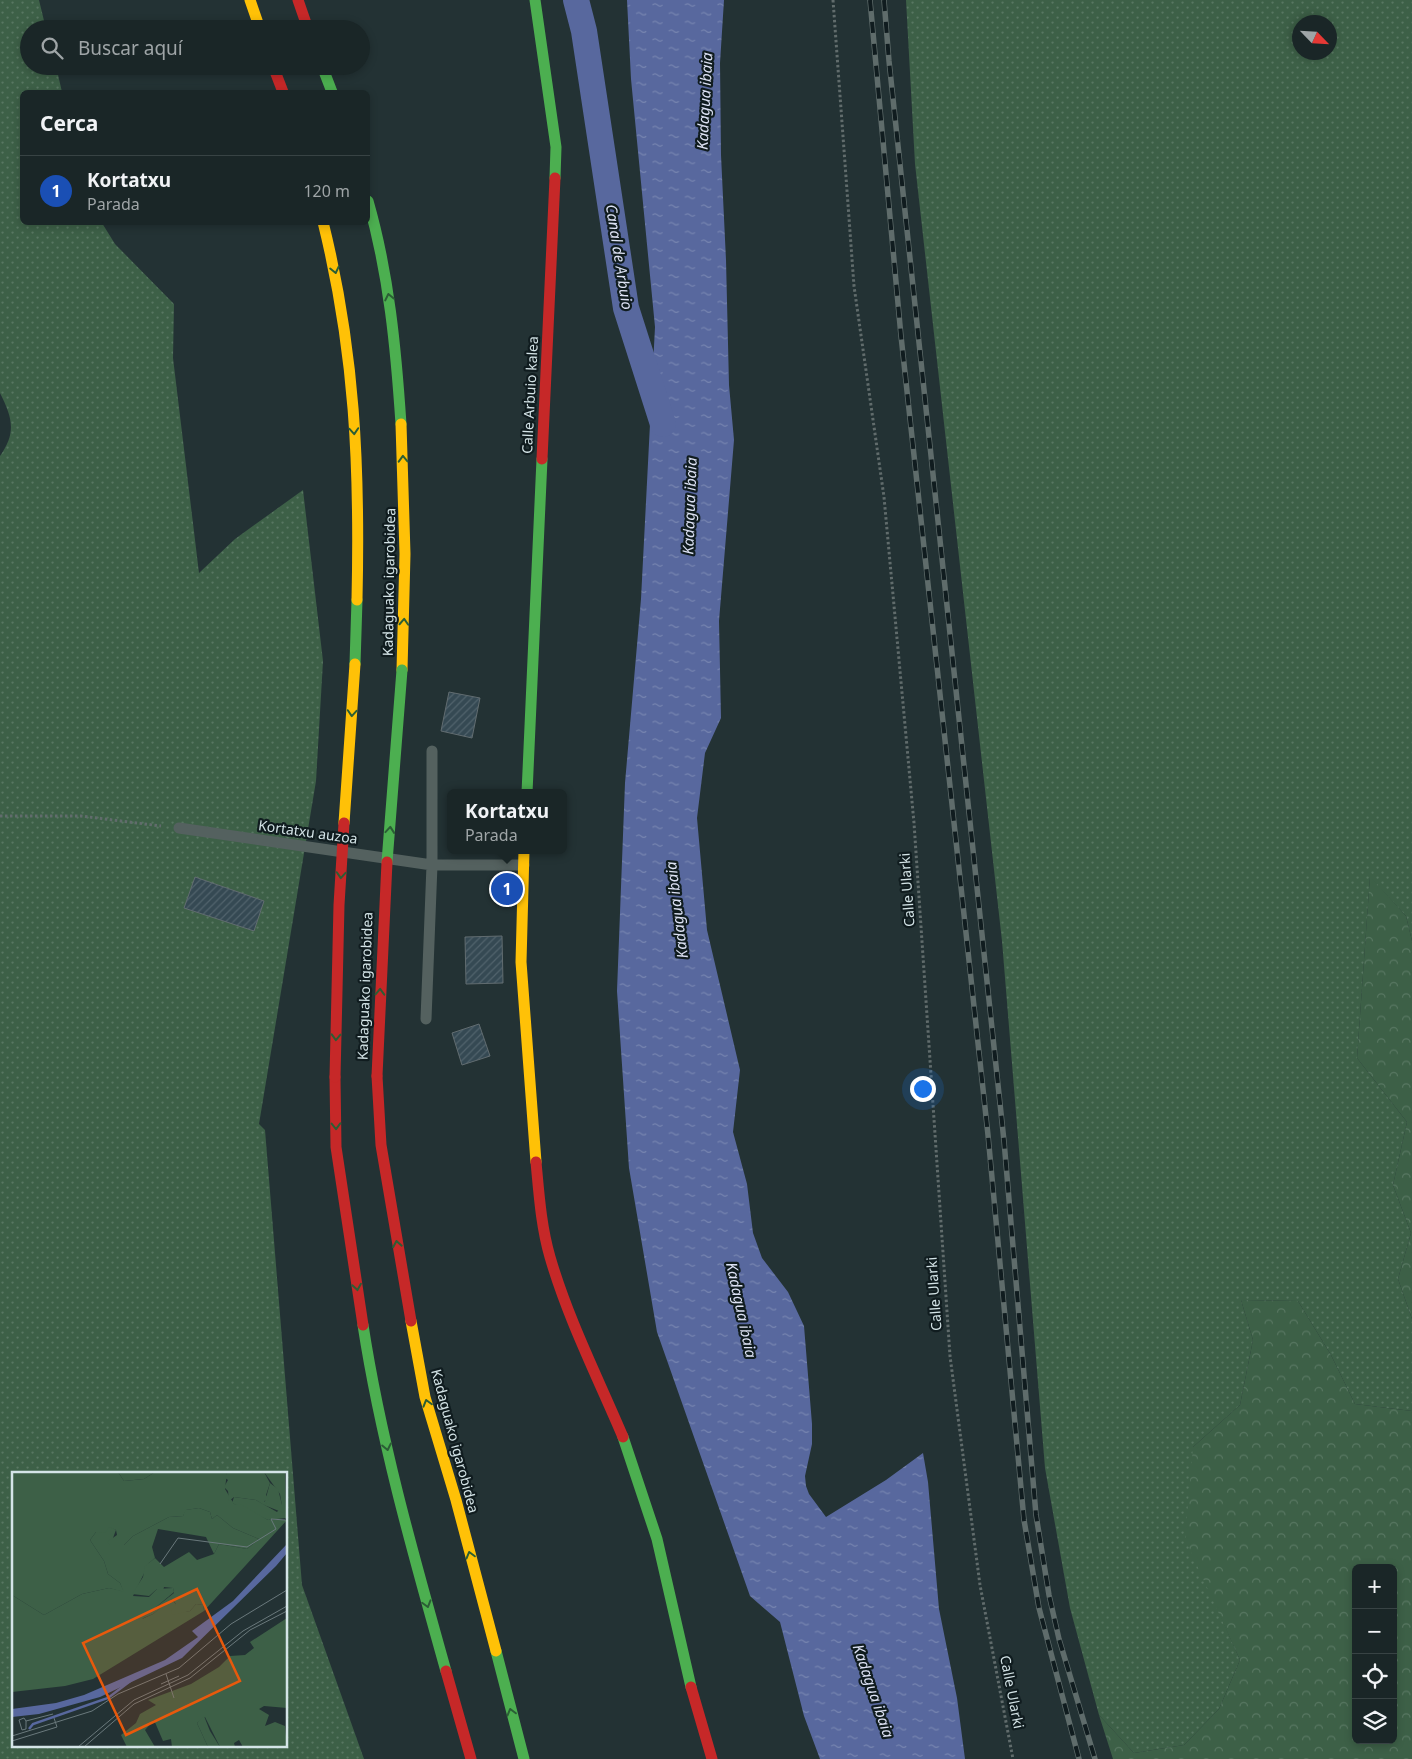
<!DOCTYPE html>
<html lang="es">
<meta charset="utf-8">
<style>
:root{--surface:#1a2627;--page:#232e2f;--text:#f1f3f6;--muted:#9fa5a7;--line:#384344;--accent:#96a6a8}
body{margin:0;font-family:"Noto Sans",sans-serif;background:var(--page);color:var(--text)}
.controls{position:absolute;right:15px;bottom:15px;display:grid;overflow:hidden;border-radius:8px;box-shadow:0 2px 8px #0003}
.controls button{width:45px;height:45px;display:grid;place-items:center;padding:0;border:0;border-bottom:1px solid var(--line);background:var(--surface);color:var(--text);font:25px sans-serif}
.compass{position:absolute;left:1292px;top:15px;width:45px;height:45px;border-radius:50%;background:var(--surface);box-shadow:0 2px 8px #0003;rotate:115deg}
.you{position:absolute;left:922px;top:1088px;width:18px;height:18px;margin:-12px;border:4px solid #fff;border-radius:50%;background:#1a73e8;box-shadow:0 0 0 8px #1a73e833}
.badge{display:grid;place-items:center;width:32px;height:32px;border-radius:50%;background:var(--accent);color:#fff;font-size:16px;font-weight:700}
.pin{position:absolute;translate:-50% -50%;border:2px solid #fff;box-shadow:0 1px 5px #0006}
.popup{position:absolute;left:447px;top:789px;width:120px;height:65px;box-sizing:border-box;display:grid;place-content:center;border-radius:8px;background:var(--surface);filter:drop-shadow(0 1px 4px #0005);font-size:16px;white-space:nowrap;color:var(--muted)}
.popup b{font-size:19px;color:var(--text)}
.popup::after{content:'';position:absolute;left:50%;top:100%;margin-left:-10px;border:10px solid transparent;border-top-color:var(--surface)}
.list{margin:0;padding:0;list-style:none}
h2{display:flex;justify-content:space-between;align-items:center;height:65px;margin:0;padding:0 20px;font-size:21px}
h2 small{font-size:16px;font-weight:400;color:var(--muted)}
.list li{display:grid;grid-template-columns:32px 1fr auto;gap:15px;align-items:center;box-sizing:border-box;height:70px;padding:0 20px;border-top:1px solid var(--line)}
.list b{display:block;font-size:19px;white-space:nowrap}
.list p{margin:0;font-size:16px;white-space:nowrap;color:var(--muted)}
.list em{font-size:16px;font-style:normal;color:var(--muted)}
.icon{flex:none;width:28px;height:28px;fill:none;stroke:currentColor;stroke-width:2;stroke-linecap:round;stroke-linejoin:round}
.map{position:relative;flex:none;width:1412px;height:1759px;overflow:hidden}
.search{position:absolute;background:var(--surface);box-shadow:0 2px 8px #0003;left:20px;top:20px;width:350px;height:55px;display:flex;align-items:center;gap:12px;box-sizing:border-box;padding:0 18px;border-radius:28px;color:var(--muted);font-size:19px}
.panel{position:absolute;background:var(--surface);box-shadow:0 2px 8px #0003;left:20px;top:90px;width:350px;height:135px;border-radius:8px}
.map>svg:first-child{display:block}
</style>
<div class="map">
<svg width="1412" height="1759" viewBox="0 0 1412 1759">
<defs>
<pattern id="grass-dots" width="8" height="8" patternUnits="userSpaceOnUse" patternTransform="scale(1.25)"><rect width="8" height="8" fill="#3d6047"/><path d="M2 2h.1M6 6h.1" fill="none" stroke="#587762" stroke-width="1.8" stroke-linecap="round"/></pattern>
<pattern id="forest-crowns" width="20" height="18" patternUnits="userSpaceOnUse" patternTransform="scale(1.25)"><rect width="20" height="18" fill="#3d6047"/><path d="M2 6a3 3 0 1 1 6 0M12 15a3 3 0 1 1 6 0" fill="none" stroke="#587762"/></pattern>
<pattern id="water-ripples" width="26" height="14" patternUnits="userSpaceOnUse" patternTransform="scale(1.25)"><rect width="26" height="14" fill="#58689e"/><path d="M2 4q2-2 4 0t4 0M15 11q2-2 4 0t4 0" fill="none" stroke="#7785b0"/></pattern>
<pattern id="building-hatch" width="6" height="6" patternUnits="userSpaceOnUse" patternTransform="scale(1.25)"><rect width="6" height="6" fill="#354953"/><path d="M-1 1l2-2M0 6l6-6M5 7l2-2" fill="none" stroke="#51636c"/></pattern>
</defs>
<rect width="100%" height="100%" fill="#233234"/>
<path fill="url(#grass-dots)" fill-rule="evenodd" d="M0 0H39L46 29H29V66H56L62 92H22V222L102 223 115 244 174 304 173 358 199 573 235 539 303 490 323 661 316 781 259 1124 265 1130 302 1585 364 1759H0V456C17 432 12 417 0 393ZM14 1473H286V1745H14Z
M906 0H1412V941L1406 916 1370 877 1357 1058 1407 1122 1393 1185 1411 1233 1398 1279 1412 1319V1411L1355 1404 1331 1355 1298 1301 1241 1300 1253 1340 1240 1405 1193 1447 1214 1601 1240 1660 1219 1709 1184 1745 1134 1753 1099 1715 1070 1608 1045 1468 1002 941 915 164ZM1300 22H1330V52H1300Z"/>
<path fill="url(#forest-crowns)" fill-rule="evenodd" d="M1370 876 1406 916 1412 941V1319L1398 1279 1411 1233 1393 1185 1407 1122 1357 1058Z
M1241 1300 1298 1301 1331 1355 1355 1404 1412 1411V1759H1113L1099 1715 1134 1753 1184 1745 1219 1709 1240 1660 1185 1539 1193 1447 1240 1405 1253 1340ZM1356 1568H1393V1740H1356Z"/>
<path fill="url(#water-ripples)" d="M627 0H724L720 63 721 155 726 260 729 385 734 440 719 621 721 718 705 753 697 818 707 930 740 1070 733 1132 747 1184 753 1233 762 1258 788 1292 804 1326 812 1424V1444L805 1476 806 1486 809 1494 826 1517 886 1480 923 1453 928 1482 939 1609 957 1698 965 1759H820L804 1716 780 1622 750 1596 657 1332 629 1168 617 991 625 783 641 599 655 327 631 79Z"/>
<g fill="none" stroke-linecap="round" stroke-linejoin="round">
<path stroke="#58689e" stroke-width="26" d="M576 0 584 31 626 308 663 424"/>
</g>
<path fill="url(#building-hatch)" stroke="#616c70" d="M449 692 480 698 472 738 441 731Z
M195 877 264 901 254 931 184 908Z
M502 936 503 983 466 984 465 937Z
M479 1024 490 1056 462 1065 452 1033Z"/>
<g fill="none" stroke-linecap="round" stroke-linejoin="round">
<path stroke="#616c6c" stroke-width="3" stroke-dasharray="2.5 2.5" stroke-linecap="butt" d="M833 0 854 286 884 497 914 823 950 1356 980 1585 1013 1759
M0 816H81L161 826"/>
<path stroke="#54615f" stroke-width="11" d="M179 828 432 865H524
M426 1019 432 865V751"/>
<path stroke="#4caf50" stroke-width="11" d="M535 0 556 147 555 178
M322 66 332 92
M368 201C389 274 396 349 401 424
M355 664 357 600
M527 793 542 459
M363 1325C381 1442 414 1557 446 1671
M623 1437 657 1539 691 1687
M496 1651 524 1759"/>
<path stroke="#ffc107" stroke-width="11" d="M250 0 260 29
M323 222C355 351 360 467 357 600
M401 424 405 554 402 670
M524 850 521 962 536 1162
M411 1321 425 1397 456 1500 496 1651"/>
<path stroke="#c62828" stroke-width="11" d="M298 0 308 29
M273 66 283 92
M542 459 555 178
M377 1076 381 1145 411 1321
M335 1077 336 1147 363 1325
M536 1162C539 1194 541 1226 550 1257 568 1319 598 1378 623 1437
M446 1671 471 1759
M691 1687 712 1759"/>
<defs>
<path id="rail" d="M870 0 901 336 988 1135 1024 1520 1039 1608 1079 1759
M884 0 889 61 1004 1141 1036 1515 1049 1595 1059 1639 1095 1759"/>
</defs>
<use href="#rail" stroke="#5f6c6b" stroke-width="5.5"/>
<use href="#rail" stroke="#101c1f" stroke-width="4" stroke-dasharray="11" stroke-linecap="butt"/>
<path stroke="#4caf50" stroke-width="11" d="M387 862 402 670"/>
<path stroke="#ffc107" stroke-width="11" d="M344 823 355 664"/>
<path stroke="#c62828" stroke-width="11" d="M377 1076 387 862
M335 1077 339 905 344 823"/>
</g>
<defs><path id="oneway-chevron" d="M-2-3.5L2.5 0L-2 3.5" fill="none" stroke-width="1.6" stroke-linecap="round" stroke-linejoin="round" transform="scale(1.25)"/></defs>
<g stroke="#2b5e35">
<use href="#oneway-chevron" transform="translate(335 270) rotate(77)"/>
<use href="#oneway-chevron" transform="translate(389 297) rotate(-102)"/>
<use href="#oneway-chevron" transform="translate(354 431) rotate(86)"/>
<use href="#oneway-chevron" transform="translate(403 459) rotate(-92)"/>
<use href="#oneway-chevron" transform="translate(404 622) rotate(-87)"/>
<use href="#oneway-chevron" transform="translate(352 713) rotate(94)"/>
<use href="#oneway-chevron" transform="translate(390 830) rotate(-85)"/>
<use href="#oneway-chevron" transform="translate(341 875) rotate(94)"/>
<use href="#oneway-chevron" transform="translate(380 992) rotate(-88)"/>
<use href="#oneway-chevron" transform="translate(336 1037) rotate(92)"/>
<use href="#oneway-chevron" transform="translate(336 1126) rotate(89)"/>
<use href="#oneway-chevron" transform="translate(397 1244) rotate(-100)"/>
<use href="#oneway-chevron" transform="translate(357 1287) rotate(81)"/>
<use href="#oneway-chevron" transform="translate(427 1403) rotate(-106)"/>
<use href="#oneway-chevron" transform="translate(387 1447) rotate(78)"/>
<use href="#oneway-chevron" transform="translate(470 1555) rotate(-105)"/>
<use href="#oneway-chevron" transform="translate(427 1604) rotate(74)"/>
<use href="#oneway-chevron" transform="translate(511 1712) rotate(-105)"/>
</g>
<g text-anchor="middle" stroke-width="4.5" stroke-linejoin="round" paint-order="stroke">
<g font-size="14" fill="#d4e4e7" stroke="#101c1f">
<text transform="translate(530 395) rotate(-87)" y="5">Calle Arbuio kalea</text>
<text transform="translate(389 582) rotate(-89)" y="5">Kadaguako igarobidea</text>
<text transform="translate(308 832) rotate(8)" y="5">Kortatxu auzoa</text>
<text transform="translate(907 890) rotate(-94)" y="5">Calle Ularki</text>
<text transform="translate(365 986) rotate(-88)" y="5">Kadaguako igarobidea</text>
<text transform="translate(934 1294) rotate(-94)" y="5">Calle Ularki</text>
<text transform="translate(455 1441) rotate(75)" y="5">Kadaguako igarobidea</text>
<text transform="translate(1012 1692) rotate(79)" y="5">Calle Ularki</text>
</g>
<g font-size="15" font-style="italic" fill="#dde2f4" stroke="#101c1f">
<text transform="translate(705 101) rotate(-87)" y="5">Kadagua ibaia</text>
<text transform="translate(619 257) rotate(81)" y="5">Canal de Arbuio</text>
<text transform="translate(690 506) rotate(-88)" y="5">Kadagua ibaia</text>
<text transform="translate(677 910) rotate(-97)" y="5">Kadagua ibaia</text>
<text transform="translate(741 1310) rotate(78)" y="5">Kadagua ibaia</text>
<text transform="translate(873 1691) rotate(71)" y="5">Kadagua ibaia</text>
</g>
</g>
<g transform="translate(12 1472)">
<rect width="275" height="275" fill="#233234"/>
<path d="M106 0H143L132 7 112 9ZM252 0H273L274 46 256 48 220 31 222 25 244 28 265 40 270 34 268 22ZM187 36 198 40 200 47 205 43 221 56 247 67 235 77 207 72 202 82 194 65 146 57 140 75 143 86 137 91 121 124 137 125 145 117 161 116 162 120 130 147 141 142 159 127 164 132 163 141 178 139 184 132 191 133 192 139 81 207 53 214 0 220V123L32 143 70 122 97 116 111 119 108 111 96 102 92 89 78 68 84 60 98 54 104 58 101 66 112 73 121 64 157 45 171 44 173 38ZM275 146V236L252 234 247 237 257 243 253 254 263 250 273 254 275 275H231L227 268 222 271 223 275H208L193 245 185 251 196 275H160L159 267 151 269 142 248 133 258 143 275H115L109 263 124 251 128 242 144 233 136 228 179 212 207 195 218 184 233 183 242 176 238 170Z" fill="#3d6047"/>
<path d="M0 0H106L112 9 132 7 143 0H215L213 17 222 32 230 33 256 48H275L192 139 191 133 184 132 178 139 160 143 159 139 164 132 160 127 141 142 129 147 162 121 161 116 152 115 151 119 145 117 137 124 120 122 131 105 133 94 143 86 152 95 177 80 185 88 202 82 207 72 235 77 247 67 221 56 205 43 200 47 198 40 187 36 174 38 171 44 157 45 121 64 112 73H98L95 70 105 63 104 58 97 55 93 61 84 60 78 68 92 89 96 102 108 111 112 120 97 116 70 122 32 143 0 123ZM258 11 266 17 272 41 252 33ZM192 244 198 259 208 275H196L185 251Z" fill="#3d6047"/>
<path d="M215 0H252L258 11 254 23 257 28 252 29 255 31 252 33 244 28 222 25 217 29 216 19 212 15 216 8 213 6Z" fill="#3d6047"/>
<path d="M275 72V81L264 94 170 186 88 225 27 242 0 245V237L44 231 72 223 153 188 186 165 180 159 221 129Z" fill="#58689e"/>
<path fill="none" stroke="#58689e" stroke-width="2.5" d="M17 257 21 252 96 226 121 207"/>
<path fill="none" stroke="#6a797c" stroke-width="1" d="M148 92 166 66 235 75 264 57 259 47 273 48M154 202 162 226M149 212 167 204M14 249 12 246 7 248 10 258 14 257V249L41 242M0 264 80 239 106 222 167 196 219 152 275 118M0 269 45 255 42 246M66 275 122 228 176 203 231 159 275 134M72 275 122 232 178 206 238 158 275 139"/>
<path fill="#e8590c" fill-opacity="0.15" stroke="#e8590c" stroke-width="2.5" d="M185 117 228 209 114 263 71 171Z"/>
<rect width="275" height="275" fill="none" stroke="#d4e4e7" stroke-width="2.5"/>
</g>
</svg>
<div class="controls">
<button>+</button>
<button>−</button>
<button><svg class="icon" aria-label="locate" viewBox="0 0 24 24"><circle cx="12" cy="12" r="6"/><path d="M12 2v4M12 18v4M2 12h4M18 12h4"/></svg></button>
<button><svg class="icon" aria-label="layers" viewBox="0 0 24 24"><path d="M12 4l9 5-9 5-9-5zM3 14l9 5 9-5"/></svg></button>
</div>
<svg class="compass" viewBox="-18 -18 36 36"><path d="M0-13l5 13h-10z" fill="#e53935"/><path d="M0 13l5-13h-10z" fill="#9fa5a7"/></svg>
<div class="you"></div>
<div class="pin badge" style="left:507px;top:889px;background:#1a4fb4">1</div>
<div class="popup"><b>Kortatxu</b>Parada</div>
<div class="search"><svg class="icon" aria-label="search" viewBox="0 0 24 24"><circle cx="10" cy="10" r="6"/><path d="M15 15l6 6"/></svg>Buscar aquí</div>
<section class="panel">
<h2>Cerca<small></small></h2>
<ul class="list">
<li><span class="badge" style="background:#1a4fb4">1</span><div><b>Kortatxu</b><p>Parada</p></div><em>120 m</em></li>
</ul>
</section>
</div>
